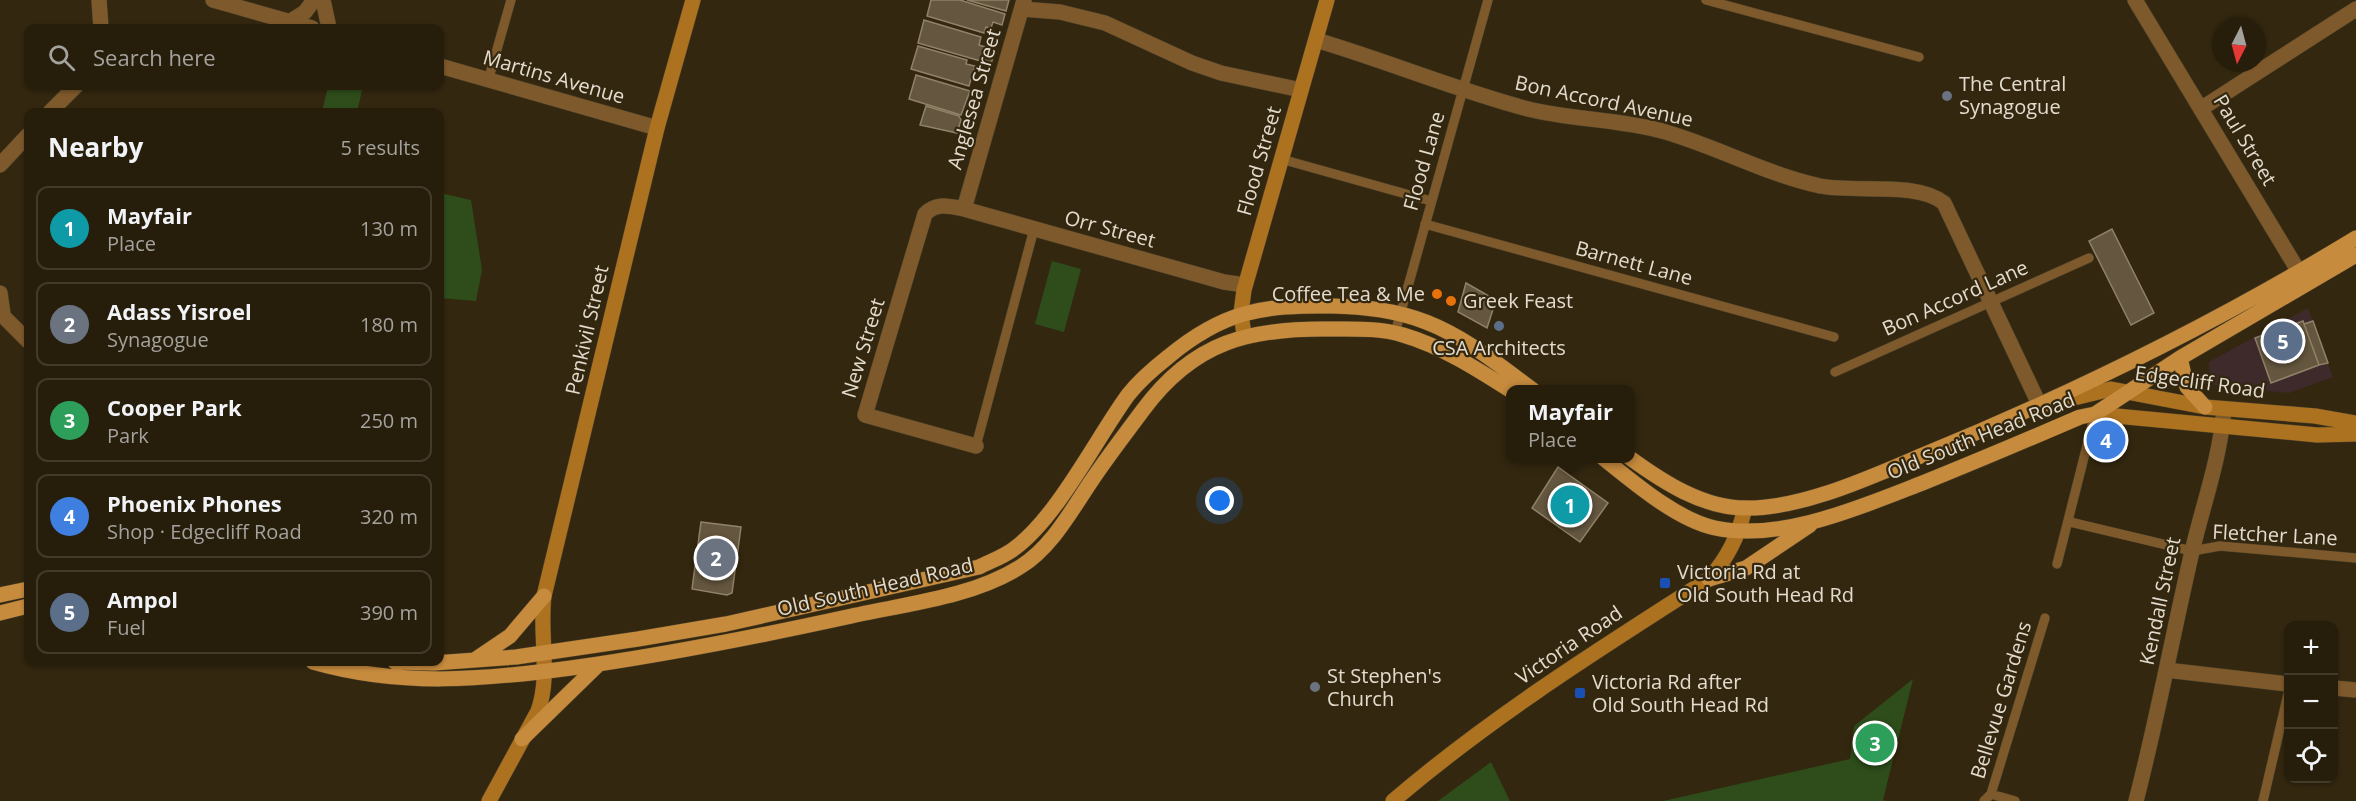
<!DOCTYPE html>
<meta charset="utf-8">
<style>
:root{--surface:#261d0b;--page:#2e2614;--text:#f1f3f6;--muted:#a4a29d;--line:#423b2c;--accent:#0b8043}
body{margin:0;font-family:"Open Sans",sans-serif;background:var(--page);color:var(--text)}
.controls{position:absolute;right:18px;bottom:18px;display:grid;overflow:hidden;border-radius:12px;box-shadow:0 2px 4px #0004}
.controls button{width:54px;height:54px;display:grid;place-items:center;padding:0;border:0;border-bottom:2px solid var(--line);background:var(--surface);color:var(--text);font:30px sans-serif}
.compass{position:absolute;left:2212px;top:18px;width:54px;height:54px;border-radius:50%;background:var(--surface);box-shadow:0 2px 4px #0004;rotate:186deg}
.you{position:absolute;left:1220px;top:501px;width:21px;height:21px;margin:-15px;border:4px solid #fff;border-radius:50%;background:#1a73e8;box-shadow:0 0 0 9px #1a73e833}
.badge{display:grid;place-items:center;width:39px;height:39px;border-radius:50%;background:var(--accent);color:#fff;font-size:20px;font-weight:700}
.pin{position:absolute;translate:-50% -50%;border:3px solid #fff;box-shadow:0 2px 6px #0006}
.popup{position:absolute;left:1506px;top:385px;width:129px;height:78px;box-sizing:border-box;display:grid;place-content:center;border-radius:12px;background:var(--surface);filter:drop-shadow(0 2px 4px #0005);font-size:20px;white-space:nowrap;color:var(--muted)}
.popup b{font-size:22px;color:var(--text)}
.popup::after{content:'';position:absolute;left:50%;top:100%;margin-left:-12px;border:12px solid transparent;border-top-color:var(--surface)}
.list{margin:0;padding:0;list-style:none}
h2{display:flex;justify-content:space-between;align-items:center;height:78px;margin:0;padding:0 24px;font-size:26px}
h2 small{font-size:20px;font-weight:400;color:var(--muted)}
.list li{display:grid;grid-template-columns:39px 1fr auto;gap:18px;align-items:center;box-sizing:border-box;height:84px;margin:0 12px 12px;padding:0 12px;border:2px solid var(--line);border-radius:12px}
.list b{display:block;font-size:22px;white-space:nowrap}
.list p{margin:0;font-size:20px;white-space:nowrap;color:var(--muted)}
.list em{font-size:20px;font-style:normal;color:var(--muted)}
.icon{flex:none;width:33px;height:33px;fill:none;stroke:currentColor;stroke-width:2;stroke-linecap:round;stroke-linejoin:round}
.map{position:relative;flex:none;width:2356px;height:801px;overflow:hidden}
.search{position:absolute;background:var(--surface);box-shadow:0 2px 4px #0004;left:24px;top:24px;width:420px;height:66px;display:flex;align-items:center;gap:15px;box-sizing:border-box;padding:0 21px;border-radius:12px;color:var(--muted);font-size:22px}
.panel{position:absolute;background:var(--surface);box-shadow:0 2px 4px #0004;left:24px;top:108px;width:420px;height:558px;border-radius:12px}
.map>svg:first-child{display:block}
</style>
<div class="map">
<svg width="2356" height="801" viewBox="0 0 2356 801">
<rect width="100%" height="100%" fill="#33270f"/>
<path fill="#3e2a2b" d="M2308 308 2333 377 2289 393 2214 385 2210 378 2209 362Z"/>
<path fill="#2e4d1b" d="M328 86H363L357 112H322Z
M440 193 471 200 482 270 476 301 440 298Z
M1052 261 1081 269 1064 332 1035 324Z
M1913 679 1883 800 1886 801H1663L1850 759 1854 726Z
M1491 762 1510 801H1438Z"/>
<path fill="#65573f" stroke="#908268" stroke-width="1.5" d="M931 0H960L1005 14 1002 25 993 22 991 28 986 27 984 33 927 16Z
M967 0H1009L1006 11Z
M924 20 981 37 979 45 995 50 991 64 918 43Z
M918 46 967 60 966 64 975 66 969 86 911 69Z
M916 75 970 91 961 115 909 99Z
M926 106 959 116 961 120 957 133 920 125Z
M2112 229 2154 313 2131 325 2089 241Z
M1466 283 1496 300 1487 328 1458 312Z
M2303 321 2319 365 2271 383 2255 338Z
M2313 321 2328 363 2319 365 2304 324Z
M1558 467 1608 503 1580 542 1532 508Z
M701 522 741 527 732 593 727 595 692 589Z"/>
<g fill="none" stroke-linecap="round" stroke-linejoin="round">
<defs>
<path id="lane" d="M1706 0 1919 57
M488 81 511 0
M1281 159 1431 201
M1425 224 1834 337
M1395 333 1488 0
M1835 372 2089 258
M976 446 1034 229
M2070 522 2192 551 2220 546 2356 558
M2057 564 2095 414
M1991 794 2015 801
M1984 801 1991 794 2045 618
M2263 801 2288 694"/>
<path id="street" d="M99 0 101 28
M213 0 312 28
M323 0 329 28
M2135 0 2299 272
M1022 9 1060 12 1105 23 1192 63 1221 73 1301 90
M289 22 305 12 314 0
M1316 40C1387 61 1456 90 1528 109 1572 120 1618 119 1662 131 1716 146 1765 174 1820 186 1857 193 1917 181 1944 203L2040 406
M440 66 657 128
M2202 108 2356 9
M50 112 76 86
M0 165 28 135
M964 209 1024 0
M0 293 3 314
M0 313 28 341
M976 446 865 415 925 214C936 202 950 206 964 209L1224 282 1245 285
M2166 670 2288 684
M2334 688 2356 690
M2136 801C2157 720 2172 638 2191 556 2202 507 2220 460 2224 409"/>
<path id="secondary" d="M1244 335 1241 313 1244 290 1327 0
M2049 404 2111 389 2205 407 2315 416 2356 423
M2095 414 2317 435 2356 434
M489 801 538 711C551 676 539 633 544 596L657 128 693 0
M1393 801C1491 717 1601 648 1709 579 1728 557 1738 537 1745 508"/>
<path id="primary" d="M2180 358 2187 387 2205 407
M1603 458C1633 482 1677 520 1715 528 1782 542 1863 506 1925 482 1977 461 2029 439 2080 417L2095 414 2180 358 2356 255
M1630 458C1663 482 1703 508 1745 508 1802 509 1871 477 1923 455 2072 394 2218 322 2356 238
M1709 579 1746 568 1810 525
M0 595 28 589
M0 613 28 606
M476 659 510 636 544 596
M313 662C400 687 482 680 571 668 664 655 755 637 847 617 904 604 970 598 1020 567 1052 547 1071 511 1092 480 1108 456 1126 433 1143 410 1194 341 1250 328 1330 329 1355 329 1380 328 1403 335 1441 346 1477 369 1510 390
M395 662 434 663 516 657 638 639 726 624 979 567C991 561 1005 556 1015 548 1058 516 1096 439 1128 395 1139 381 1154 368 1168 357 1223 311 1262 305 1332 306 1365 307 1395 310 1426 322 1465 337 1499 365 1533 390
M522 739 598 665"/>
</defs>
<use href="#lane" stroke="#4f442d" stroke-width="10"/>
<use href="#street" stroke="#4f442d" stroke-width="16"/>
<use href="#secondary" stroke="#4f442d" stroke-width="16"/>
<use href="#primary" stroke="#4f442d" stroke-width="16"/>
<use href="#lane" stroke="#7e592b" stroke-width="9"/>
<use href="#street" stroke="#7e592b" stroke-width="15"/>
<use href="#secondary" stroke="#ad721f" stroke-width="15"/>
<use href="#primary" stroke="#c78b3d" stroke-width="15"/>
</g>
<g fill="#6b7280" stroke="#33270f" stroke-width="2">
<circle cx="1947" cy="96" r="6"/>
<circle cx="1315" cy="687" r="6"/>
</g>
<g fill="#e8710a" stroke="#33270f" stroke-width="2">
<circle cx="1437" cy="294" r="6"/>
<circle cx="1451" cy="301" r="6"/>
</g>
<circle fill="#5c6f8a" stroke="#33270f" stroke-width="2" cx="1499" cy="326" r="6"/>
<g fill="#1a4fb4" stroke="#33270f" stroke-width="2">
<rect x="1659" y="577" width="12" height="12" rx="3"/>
<rect x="1574" y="687" width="12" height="12" rx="3"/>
</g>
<g text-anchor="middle" stroke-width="4.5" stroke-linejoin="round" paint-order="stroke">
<g font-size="20" fill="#e3dbcd" stroke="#33270f">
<text transform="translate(554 77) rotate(16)" y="7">Martins Avenue</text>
<text transform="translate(974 99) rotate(-74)" y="7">Anglesea Street</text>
<text transform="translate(1604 101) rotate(12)" y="7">Bon Accord Avenue</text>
<text transform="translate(2245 140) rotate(59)" y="7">Paul Street</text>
<text transform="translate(1259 161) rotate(-74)" y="7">Flood Street</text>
<text transform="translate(1424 161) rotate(-74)" y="7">Flood Lane</text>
<text transform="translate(1110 229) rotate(15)" y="7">Orr Street</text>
<text transform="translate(1634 263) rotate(15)" y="7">Barnett Lane</text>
<text transform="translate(1955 298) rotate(-24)" y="7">Bon Accord Lane</text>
<text transform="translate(587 330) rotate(-77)" y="7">Penkivil Street</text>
<text transform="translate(863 348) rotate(-73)" y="7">New Street</text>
<text transform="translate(2200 382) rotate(8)" y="7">Edgecliff Road</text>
<text transform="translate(1981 436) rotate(-22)" y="7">Old South Head Road</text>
<text transform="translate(2275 535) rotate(3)" y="7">Fletcher Lane</text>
<text transform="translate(875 587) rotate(-13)" y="7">Old South Head Road</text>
<text transform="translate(2160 601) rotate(-78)" y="7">Kendall Street</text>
<text transform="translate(1569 645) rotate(-34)" y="7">Victoria Road</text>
<text transform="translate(2001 700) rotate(-73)" y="7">Bellevue Gardens</text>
</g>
<g font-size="20" fill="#e3dbcd" stroke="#33270f" text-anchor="start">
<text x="1959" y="91">The Central<tspan x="1959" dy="23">Synagogue</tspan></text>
<text x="1425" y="301" text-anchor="end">Coffee Tea &amp; Me</text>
<text x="1463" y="308">Greek Feast</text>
<text x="1499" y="355" text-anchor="middle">CSA Architects</text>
<text x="1677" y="579">Victoria Rd at<tspan x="1677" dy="23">Old South Head Rd</tspan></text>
<text x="1327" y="683">St Stephen's<tspan x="1327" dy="23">Church</tspan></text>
<text x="1592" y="689">Victoria Rd after<tspan x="1592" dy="23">Old South Head Rd</tspan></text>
</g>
</g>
</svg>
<div class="controls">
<button>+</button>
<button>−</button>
<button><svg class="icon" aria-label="locate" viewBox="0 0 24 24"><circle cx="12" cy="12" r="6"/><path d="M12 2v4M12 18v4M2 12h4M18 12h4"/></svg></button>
</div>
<svg class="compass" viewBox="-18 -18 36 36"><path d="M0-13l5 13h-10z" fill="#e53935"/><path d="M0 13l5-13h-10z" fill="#a4a29d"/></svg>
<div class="you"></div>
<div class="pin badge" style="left:1570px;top:505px;background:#0f9aa8">1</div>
<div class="popup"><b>Mayfair</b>Place</div>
<div class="pin badge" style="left:716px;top:558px;background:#6b7280">2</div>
<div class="pin badge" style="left:1875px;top:743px;background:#2e9e5b">3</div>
<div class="pin badge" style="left:2106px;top:440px;background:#3f7fe0">4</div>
<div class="pin badge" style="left:2283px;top:341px;background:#5c6f8a">5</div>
<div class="search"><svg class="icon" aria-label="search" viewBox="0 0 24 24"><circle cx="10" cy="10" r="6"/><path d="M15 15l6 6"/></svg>Search here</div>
<section class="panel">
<h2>Nearby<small>5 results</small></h2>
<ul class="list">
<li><span class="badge" style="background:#0f9aa8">1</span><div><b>Mayfair</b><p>Place</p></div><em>130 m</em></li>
<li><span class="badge" style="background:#6b7280">2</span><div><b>Adass Yisroel</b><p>Synagogue</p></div><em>180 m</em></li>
<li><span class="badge" style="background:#2e9e5b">3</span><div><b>Cooper Park</b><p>Park</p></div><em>250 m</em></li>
<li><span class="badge" style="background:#3f7fe0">4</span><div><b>Phoenix Phones</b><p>Shop · Edgecliff Road</p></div><em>320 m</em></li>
<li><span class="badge" style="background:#5c6f8a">5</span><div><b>Ampol</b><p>Fuel</p></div><em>390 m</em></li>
</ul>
</section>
</div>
